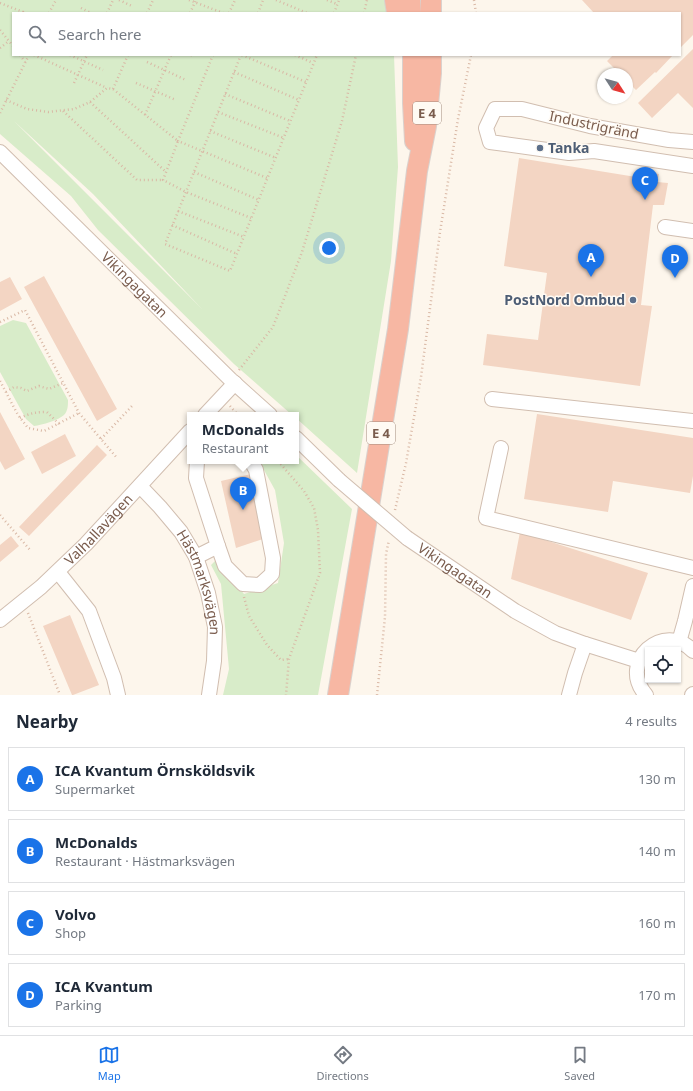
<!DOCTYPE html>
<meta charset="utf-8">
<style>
:root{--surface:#fff;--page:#f6f6f7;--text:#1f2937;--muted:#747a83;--line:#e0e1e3;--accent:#1a73e8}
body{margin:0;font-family:"Noto Sans",sans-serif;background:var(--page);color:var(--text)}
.controls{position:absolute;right:12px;bottom:12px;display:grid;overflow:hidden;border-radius:0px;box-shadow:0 1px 3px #0004}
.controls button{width:36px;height:36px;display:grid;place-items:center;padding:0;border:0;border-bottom:1px solid var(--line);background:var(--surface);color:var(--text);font:20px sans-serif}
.compass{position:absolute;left:597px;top:68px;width:36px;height:36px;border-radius:50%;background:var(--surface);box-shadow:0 1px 3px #0004;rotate:126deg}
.you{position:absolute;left:329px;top:248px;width:14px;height:14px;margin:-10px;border:3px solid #fff;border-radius:50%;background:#1a73e8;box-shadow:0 0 0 6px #1a73e833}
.badge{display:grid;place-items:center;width:26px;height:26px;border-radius:50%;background:var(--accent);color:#fff;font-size:13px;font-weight:700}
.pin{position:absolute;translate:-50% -33px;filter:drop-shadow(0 1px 2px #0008)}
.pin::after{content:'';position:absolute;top:21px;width:14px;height:12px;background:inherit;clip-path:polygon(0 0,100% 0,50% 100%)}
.popup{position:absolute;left:187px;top:412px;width:112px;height:52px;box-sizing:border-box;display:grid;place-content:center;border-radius:0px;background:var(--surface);filter:drop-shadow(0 1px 3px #0005);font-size:13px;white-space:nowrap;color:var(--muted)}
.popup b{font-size:15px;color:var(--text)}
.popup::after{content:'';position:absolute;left:50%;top:100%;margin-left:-8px;border:8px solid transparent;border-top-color:var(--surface)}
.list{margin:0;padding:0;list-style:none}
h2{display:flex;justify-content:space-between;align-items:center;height:52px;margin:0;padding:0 16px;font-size:17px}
h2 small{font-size:13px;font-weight:400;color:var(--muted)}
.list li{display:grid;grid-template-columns:26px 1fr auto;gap:12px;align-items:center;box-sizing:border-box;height:64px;margin:0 8px 8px;padding:0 8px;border:1px solid var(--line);border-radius:0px}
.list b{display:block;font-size:15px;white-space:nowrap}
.list p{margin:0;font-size:13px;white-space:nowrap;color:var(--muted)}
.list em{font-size:13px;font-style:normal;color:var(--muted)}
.icon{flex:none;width:22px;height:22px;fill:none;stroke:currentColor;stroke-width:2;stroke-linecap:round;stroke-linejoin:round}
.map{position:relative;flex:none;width:693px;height:695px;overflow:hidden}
.search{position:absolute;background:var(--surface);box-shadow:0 1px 3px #0004;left:12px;right:12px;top:12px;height:44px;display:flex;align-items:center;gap:10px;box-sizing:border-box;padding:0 14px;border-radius:0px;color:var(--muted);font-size:15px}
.sheet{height:340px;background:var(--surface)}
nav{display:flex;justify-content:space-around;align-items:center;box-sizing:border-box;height:56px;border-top:1px solid var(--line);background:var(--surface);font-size:11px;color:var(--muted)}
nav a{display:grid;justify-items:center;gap:2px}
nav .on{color:var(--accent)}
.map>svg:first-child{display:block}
</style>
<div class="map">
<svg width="693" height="695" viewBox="0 0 693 695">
<rect width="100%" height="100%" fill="#fdf6ec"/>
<path fill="#d8ecc9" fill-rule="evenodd" d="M0 0H387L389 13H13V55H394L398 167 391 261 357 473 296 418V415H292L234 364 98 230 71 196 0 134ZM14 121 93 194 203 310Z
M13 320 26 323 68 400C68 405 68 411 64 415 59 420 42 425 34 426L26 419 0 372V326Z
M296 455 352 509 318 695H223L229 669 221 584 211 565 216 560 244 594 278 583 284 543 275 490 259 461H296Z"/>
<path fill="#f3d5c3" d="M582 0H693V35L680 48V13H594Z
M693 49V108L678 93 652 118 638 103Z
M613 55H673L656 73 655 72 636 90 627 81V74H620L607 61Z
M519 158 636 177 637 171 659 174 657 182 668 183 664 205H653L641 305 652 306 640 386 483 365 487 334 538 340 547 273 504 266Z
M44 276 117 409 97 421 24 287Z
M10 277 22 299 0 311V282Z
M0 412 25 459 5 470 0 461Z
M537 414 693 438V476L690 493 613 481 608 512 524 499Z
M65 434 76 456 42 474 31 452Z
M97 445 107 455 29 536 19 527Z
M251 474 266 538 236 548 221 481Z
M520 532 648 573 631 620 511 579Z
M11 536 19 546 0 562V545Z
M70 615 99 685 73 695H72L43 626Z"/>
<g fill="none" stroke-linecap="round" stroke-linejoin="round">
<defs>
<g id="minor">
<path d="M693 142 669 140 590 126 522 109H495L486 128 490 142 569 153 594 151 693 166"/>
<path id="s1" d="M0 152 231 380 270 415"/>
<path d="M665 227 693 231"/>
<path d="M492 399 693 421"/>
<path d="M205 415 235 383"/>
<path d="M296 438 339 480"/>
<path d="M501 448 486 518 693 568"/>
<path id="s2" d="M140 486 160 507 181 532 196 557 208 593 215 627 214 661 209 695"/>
<path id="s3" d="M407 538 515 611 555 633 585 644 639 661"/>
<path d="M218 546 225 566 243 584 260 585 272 574 273 558 256 470 251 461"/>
<path d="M196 557 218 546 196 478 197 461"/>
<path d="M58 572 89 611 114 678 118 695"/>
<path id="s4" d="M0 620 41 587 86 544 190 431"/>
<path d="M679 642 685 621 693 586"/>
<path d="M569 695 575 673 585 644"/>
<path d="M646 695C617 662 664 620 693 651"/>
<path d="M692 695 693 694"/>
</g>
<path id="highway" d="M395 0 397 13
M410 0 411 13
M431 0V13
M413 55V103L415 141
M338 695 398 329 417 171 426 126 431 73V55"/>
</defs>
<use href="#minor" stroke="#d1beb0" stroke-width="16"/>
<use href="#highway" stroke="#dad1cd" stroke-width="22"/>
<path stroke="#d9b8a5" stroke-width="2.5" stroke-dasharray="1 3" stroke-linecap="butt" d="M119 0 132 6
M189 0 223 13
M276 0 307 13
M327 0 337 4
M474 0 476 13
M0 3 23 12 22 13
M81 8 91 13
M49 13 56 0
M107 13 113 0
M147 13 153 0
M190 13 196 0
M229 13 235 0
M258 13 263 0
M334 13 339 0
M364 13 367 0
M0 30 13 46
M0 48 9 41
M20 55 25 62
M34 55 107 88
M70 55 103 70
M191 55 194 56
M213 55 178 141 267 178
M241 55 165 244 230 271 317 55
M242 55 306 82
M295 55 313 63
M147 62 186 80
M234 72 299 100
M74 83 87 55
M136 83 176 100
M113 89 128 55
M225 94 290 121
M6 100 27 109 48 112 74 109 90 102 107 88 113 89 178 141 163 180 186 192 251 218
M90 102 166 172
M63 111 137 180H163
M218 112 284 138
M0 113 29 55
M145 115 171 55
M210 131 276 158
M194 172 259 200
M178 211 244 237
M172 225 237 254
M0 322 25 310 79 413 117 458
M239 370 273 327 302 252 342 121 356 55
M0 381 18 415 28 428 44 431 79 413
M6 392 14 387 21 388 27 391 34 388 39 386 49 389 63 383
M230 406 238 415
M20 418C30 413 37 412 47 412L59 424
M101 439 133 405
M278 461 304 491 314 508 318 530 320 573 289 659 286 695
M395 510 406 463 421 377 440 232 458 119 471 55
M0 515 31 551
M244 597 249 616 267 645 281 660 289 659
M28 613 60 695
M377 695 385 617 386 554 389 540"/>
<use href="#minor" stroke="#fff" stroke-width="14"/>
<use href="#highway" stroke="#f7b7a3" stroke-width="20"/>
<defs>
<path id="minor-bridge" d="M339 480 407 538"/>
</defs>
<use href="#minor-bridge" stroke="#d1beb0" stroke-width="16" stroke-linecap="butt"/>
<use href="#minor-bridge" stroke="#fff" stroke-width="14"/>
</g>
<g fill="#5c6f8a" stroke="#fffaf3" stroke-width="1.5">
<circle cx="540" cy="148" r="4"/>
<circle cx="633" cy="300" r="4"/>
</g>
<g text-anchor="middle" stroke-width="3" stroke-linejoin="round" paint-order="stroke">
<g fill="#fffaf3" stroke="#a28b7f" stroke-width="1">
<rect x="413" y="102" width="28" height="22" rx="3"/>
<rect x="367" y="422" width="28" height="22" rx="3"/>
</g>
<g font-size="13" font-weight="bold" fill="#7a5c4d">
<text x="427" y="118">E 4</text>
<text x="381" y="438">E 4</text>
</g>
<g font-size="14" fill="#7a5c4d" stroke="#fffaf3">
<text transform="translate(594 125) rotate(12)" y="5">Industrigränd</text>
<text dy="5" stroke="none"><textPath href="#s1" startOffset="189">Vikingagatan</textPath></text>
<text dy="5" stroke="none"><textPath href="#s4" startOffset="134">Valhallavägen</textPath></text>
<text dy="5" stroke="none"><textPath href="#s3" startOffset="58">Vikingagatan</textPath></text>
<text dy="5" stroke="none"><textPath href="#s2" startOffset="116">Hästmarksvägen</textPath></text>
</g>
<g font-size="14" font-weight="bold" fill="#4e5e75" stroke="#fffaf3" text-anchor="start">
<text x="548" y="153">Tanka</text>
<text x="625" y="305" text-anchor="end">PostNord Ombud</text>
</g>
</g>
</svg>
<div class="controls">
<button><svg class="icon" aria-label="locate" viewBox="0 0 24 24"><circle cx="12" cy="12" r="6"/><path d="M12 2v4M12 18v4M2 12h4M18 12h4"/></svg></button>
</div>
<svg class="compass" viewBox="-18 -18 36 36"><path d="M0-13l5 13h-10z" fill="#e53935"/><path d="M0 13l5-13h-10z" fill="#747a83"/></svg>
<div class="you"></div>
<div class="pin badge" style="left:591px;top:277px">A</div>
<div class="pin badge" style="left:243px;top:510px">B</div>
<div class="popup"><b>McDonalds</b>Restaurant</div>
<div class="pin badge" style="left:645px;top:200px">C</div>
<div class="pin badge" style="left:675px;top:278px">D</div>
<div class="search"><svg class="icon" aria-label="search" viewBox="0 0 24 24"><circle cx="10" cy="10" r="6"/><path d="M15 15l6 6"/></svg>Search here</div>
</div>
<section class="sheet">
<h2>Nearby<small>4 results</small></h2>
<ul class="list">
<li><span class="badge">A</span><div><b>ICA Kvantum Örnsköldsvik</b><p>Supermarket</p></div><em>130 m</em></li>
<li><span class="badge">B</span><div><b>McDonalds</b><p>Restaurant · Hästmarksvägen</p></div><em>140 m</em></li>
<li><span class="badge">C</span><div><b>Volvo</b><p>Shop</p></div><em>160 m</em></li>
<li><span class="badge">D</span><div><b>ICA Kvantum</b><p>Parking</p></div><em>170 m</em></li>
</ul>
</section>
<nav>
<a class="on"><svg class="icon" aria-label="map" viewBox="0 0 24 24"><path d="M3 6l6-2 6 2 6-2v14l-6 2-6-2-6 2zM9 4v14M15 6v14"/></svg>Map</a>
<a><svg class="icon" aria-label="directions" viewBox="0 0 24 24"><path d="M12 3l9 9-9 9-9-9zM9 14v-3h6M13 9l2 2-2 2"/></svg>Directions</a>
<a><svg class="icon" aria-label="saved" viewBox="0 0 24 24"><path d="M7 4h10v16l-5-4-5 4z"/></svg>Saved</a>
</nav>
